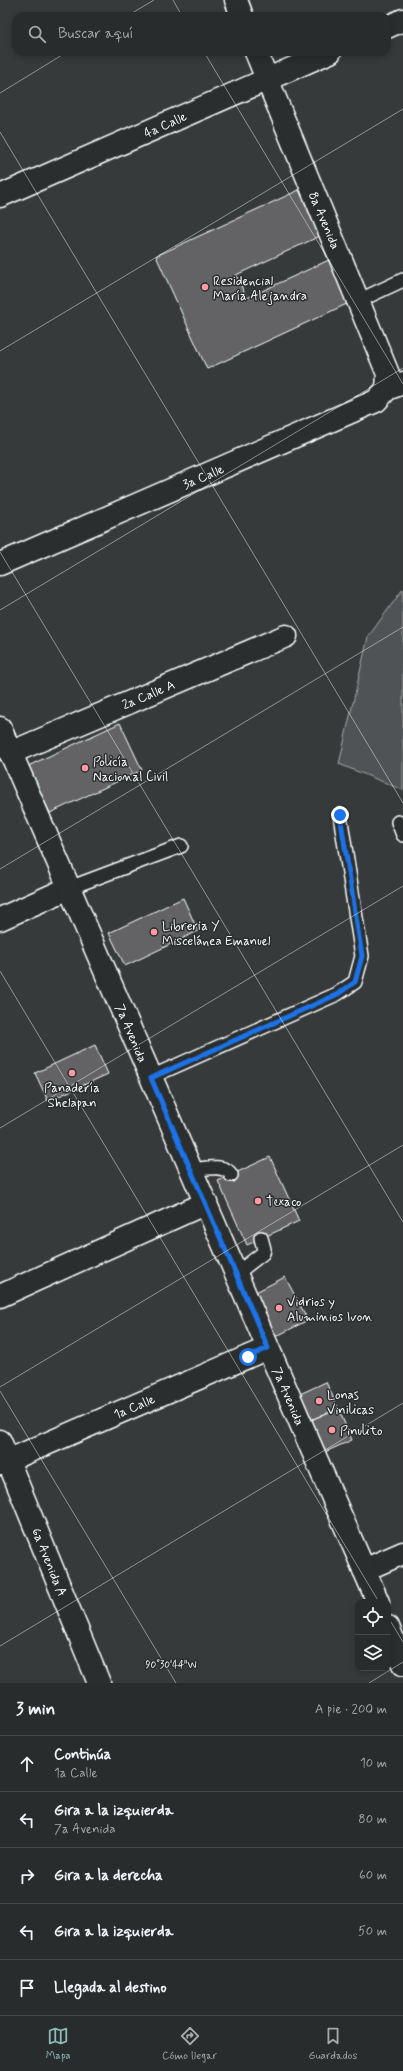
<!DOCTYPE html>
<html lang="es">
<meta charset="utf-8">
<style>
:root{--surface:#292c2c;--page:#313434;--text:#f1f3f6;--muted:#a5a7a9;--line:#454848;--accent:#8bbbb9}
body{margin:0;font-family:Mynerve,sans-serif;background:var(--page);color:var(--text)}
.controls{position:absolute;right:12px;bottom:12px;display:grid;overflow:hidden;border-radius:8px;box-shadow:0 2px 6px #0003}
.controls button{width:36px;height:36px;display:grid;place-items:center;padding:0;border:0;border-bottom:1px solid var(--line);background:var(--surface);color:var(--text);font:20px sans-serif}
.stop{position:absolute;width:12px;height:12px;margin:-9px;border:3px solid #1a73e8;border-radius:50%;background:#fff}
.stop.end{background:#1a73e8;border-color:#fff;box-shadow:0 1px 4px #0008}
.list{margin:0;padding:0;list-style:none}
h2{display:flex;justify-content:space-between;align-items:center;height:52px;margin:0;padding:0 16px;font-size:17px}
h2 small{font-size:13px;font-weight:400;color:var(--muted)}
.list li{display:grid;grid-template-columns:26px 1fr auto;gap:12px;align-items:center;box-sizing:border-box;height:56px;padding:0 16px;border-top:1px solid var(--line)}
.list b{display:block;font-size:15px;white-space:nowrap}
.list p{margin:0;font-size:13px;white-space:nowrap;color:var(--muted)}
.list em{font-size:13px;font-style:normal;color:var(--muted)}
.icon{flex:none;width:22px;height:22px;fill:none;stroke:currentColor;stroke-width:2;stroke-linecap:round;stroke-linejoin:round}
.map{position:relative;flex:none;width:403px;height:1683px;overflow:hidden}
.search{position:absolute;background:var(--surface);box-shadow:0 2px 6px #0003;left:12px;right:12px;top:12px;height:44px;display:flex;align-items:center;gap:10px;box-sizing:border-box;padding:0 14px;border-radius:12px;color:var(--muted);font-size:15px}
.sheet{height:332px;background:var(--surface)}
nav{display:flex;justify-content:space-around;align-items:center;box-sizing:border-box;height:56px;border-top:1px solid var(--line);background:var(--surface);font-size:11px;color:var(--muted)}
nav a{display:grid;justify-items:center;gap:2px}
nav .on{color:var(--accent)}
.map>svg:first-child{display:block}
</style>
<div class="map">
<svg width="403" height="1683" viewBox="0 0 403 1683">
<rect width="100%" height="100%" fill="#373a3b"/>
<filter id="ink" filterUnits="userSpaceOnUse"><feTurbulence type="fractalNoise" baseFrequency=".025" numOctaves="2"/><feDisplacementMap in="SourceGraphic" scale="8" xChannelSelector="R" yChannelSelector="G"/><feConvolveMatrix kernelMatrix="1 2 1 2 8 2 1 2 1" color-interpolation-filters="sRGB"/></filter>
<g filter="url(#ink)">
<path fill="#505354" stroke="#a8a9aa" d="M403 589V790L339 764 368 637Z"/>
<path fill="#636465" stroke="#fff" d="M299 190 320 236 236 275 247 298 331 259 351 302 207 369 156 256Z
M120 723 142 770 50 813 28 766Z
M183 898 198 931 125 966 109 933Z
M95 1045 108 1074 48 1101 35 1073Z
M270 1157 299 1221 247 1245 218 1181Z
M285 1277 308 1320 273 1338 250 1295Z
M326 1382 338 1408 311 1420 300 1394Z
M338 1408 352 1440 325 1452 311 1420Z"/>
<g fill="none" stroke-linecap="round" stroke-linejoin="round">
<defs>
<path id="lane" d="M358 301 403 280
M398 822 403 835
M69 888 181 846
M151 1077 337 994 355 982 362 956 340 815
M191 1170C203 1169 225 1163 231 1175
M236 1274 263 1253 264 1249 261 1238"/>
<path id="street" d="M236 0 242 16
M387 27 403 20
M256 52 388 374 387 389
M0 196 330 52
M0 564 376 401 387 389 403 383
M10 753 286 636
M0 919 69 888
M0 1296 206 1203
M0 1441 99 1683
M0 1464 268 1348"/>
<path id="secondary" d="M364 1570 403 1553"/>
<path id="primary" d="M0 728 378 1602
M388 1627 403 1664"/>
</defs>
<use href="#lane" stroke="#fff" stroke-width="16"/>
<use href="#street" stroke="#fff" stroke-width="25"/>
<use href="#secondary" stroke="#fff" stroke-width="25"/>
<use href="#primary" stroke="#fff" stroke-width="25"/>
<use href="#lane" stroke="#2a2d2e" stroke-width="13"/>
<use href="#street" stroke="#2a2d2e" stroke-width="22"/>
<use href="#secondary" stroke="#2a2d2e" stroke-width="22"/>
<use href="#primary" stroke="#2a2d2e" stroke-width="22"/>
</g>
</g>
<g fill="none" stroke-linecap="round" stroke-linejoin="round" filter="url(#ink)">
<path stroke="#1a73e8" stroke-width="5" d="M248 1357 268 1348 151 1078 338 994 355 982 362 956 340 815"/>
</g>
<path fill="none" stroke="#fff" stroke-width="1" stroke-opacity="0.45" d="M173 0 182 16M127 16 154 0M204 52 403 384M0 93 67 52M0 132 403 803M0 351 403 109M0 552 403 1222M0 610 403 368M0 869 403 627M0 971 379 1602M0 1128 403 886M0 1387 403 1145M0 1391 176 1683M388 1617 403 1642M0 1646 403 1403M369 1683 403 1662"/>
<g fill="#ff9aa2" stroke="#2a2d2e" stroke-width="1.5">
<circle cx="205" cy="287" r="4"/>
<circle cx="85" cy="768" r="4"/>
<circle cx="154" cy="932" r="4"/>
<circle cx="72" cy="1073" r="4"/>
<circle cx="258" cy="1201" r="4"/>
<circle cx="279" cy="1308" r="4"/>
<circle cx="319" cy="1401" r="4"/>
<circle cx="332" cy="1430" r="4"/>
</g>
<g text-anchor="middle" stroke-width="3" stroke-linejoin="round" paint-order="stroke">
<g font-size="13" fill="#fff" stroke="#2a2d2e">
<text transform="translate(165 124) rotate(-24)" y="5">4a Calle</text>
<text transform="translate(325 220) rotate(67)" y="5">8a Avenida</text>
<text transform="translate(203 476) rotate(-23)" y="5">3a Calle</text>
<text transform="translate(148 694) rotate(-23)" y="5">2a Calle A</text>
<text transform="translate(132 1033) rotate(67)" y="5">7a Avenida</text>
<text transform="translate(289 1396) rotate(67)" y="5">7a Avenida</text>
<text transform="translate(134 1406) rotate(-23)" y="5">1a Calle</text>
<text transform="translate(50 1562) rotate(68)" y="5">6a Avenida A</text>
</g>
<g font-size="13" fill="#fff" stroke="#2a2d2e" text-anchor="start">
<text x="213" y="285">Residencial<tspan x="213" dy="15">María Alejandra</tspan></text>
<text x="93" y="766">Policía<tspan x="93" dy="15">Nacional Civil</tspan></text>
<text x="162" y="930">Libreria Y<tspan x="162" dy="15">Miscelánea Emanuel</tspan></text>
<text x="72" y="1092" text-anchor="middle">Panadería<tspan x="72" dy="15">Shelapan</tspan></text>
<text x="266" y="1206">Texaco</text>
<text x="287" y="1306">Vidrios y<tspan x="287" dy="15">Aluminios Ivon</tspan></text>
<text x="327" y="1399">Lonas<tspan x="327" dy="15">Vinilicas</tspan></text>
<text x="340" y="1435">Pinulito</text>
</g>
</g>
<g font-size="10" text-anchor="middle" fill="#fff" stroke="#2a2d2e" stroke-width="3" stroke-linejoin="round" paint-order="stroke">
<text x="171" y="1668">90°30'44"W</text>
</g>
</svg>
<div class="controls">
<button><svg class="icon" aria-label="locate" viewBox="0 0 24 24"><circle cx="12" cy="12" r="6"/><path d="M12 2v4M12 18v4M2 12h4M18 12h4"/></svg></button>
<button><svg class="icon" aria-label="layers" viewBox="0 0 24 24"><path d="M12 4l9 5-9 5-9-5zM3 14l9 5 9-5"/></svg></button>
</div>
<div class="stop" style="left:248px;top:1357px"></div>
<div class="stop end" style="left:340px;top:815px"></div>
<div class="search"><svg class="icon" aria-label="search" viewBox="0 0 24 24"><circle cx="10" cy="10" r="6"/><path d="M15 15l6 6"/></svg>Buscar aquí</div>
</div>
<section class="sheet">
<h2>3 min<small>A pie · 200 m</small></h2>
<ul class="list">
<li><svg class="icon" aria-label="ahead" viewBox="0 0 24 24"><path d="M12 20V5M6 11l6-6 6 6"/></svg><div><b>Continúa</b><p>1a Calle</p></div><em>10 m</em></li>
<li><svg class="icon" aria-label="left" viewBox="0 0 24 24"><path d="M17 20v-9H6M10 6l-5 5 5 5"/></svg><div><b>Gira a la izquierda</b><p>7a Avenida</p></div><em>80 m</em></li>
<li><svg class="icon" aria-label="right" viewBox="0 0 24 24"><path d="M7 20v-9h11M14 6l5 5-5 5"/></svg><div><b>Gira a la derecha</b></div><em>60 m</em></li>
<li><svg class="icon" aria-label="left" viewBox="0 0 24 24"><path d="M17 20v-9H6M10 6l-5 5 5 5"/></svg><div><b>Gira a la izquierda</b></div><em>50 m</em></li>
<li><svg class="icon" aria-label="arrive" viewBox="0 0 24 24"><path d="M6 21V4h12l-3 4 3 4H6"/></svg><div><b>Llegada al destino</b></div></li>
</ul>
</section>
<nav>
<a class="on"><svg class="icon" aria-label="map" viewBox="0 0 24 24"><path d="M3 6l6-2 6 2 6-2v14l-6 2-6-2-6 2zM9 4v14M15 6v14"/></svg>Mapa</a>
<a><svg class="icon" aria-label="directions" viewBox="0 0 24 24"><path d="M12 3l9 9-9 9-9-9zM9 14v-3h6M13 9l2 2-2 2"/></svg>Cómo llegar</a>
<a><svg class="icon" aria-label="saved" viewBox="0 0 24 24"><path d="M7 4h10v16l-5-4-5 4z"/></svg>Guardados</a>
</nav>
